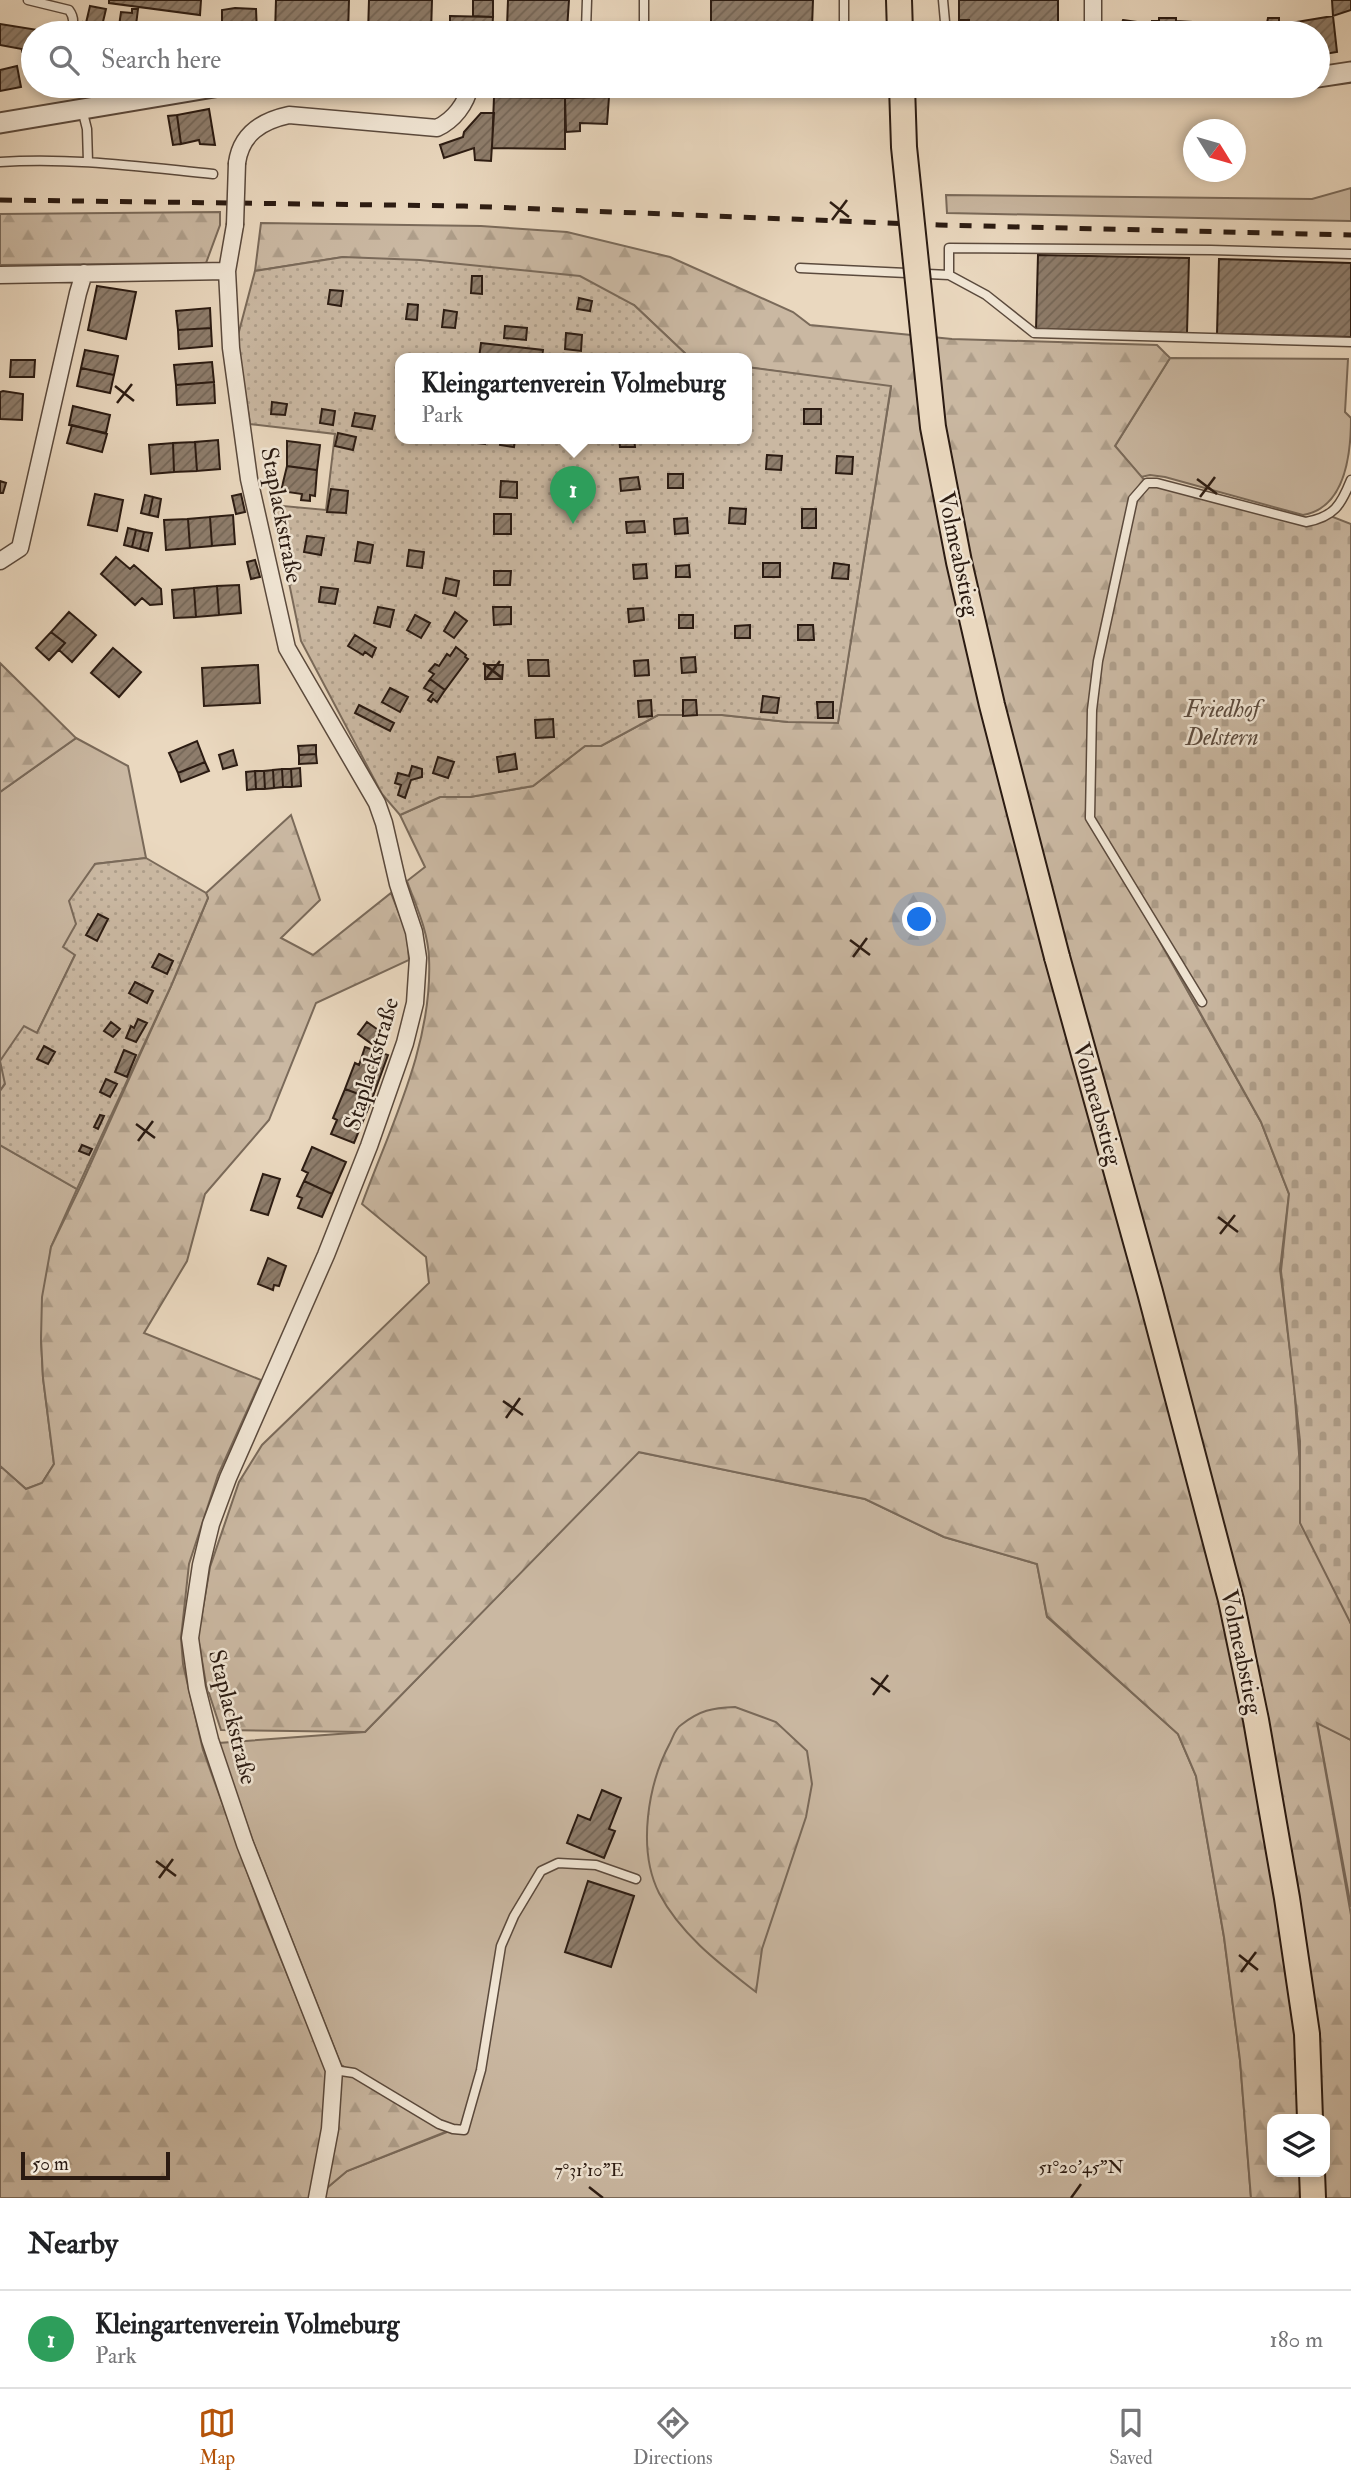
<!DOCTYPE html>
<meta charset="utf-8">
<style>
:root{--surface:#fff;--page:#f2f2f2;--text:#202124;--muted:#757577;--line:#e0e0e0;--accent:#b45309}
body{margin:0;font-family:"IM FELL Double Pica",serif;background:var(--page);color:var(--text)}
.controls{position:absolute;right:21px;bottom:21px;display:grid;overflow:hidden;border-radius:14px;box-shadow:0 4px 10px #0003}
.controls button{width:63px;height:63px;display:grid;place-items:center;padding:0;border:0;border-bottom:2px solid var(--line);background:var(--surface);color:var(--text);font:35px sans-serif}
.compass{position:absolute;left:1183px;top:119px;width:63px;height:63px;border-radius:50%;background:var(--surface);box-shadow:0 4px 10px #0003;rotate:127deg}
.scale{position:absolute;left:21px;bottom:18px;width:149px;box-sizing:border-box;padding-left:7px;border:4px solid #2b1b12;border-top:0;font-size:19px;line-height:24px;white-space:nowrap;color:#2b1b12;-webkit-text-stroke:5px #f1e6d5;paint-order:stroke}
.you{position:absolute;left:920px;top:920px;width:24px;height:24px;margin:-18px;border:5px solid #fff;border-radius:50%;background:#1a73e8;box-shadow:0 0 0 10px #1a73e833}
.badge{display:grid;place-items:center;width:46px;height:46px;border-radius:50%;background:var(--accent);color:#fff;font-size:23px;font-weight:700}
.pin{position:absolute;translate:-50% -58px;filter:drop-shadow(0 2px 4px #0008)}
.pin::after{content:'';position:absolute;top:37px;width:24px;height:21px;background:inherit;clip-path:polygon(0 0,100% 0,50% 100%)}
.popup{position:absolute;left:395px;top:353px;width:357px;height:91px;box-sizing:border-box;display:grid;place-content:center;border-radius:14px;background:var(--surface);filter:drop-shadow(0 2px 5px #0005);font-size:23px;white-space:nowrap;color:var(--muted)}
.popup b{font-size:26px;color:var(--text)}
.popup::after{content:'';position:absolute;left:50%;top:100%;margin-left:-14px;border:14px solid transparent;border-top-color:var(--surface)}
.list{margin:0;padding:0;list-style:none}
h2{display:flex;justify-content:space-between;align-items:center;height:91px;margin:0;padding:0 28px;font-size:30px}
h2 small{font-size:23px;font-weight:400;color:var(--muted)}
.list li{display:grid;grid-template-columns:46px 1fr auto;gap:21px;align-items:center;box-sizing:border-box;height:98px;padding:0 28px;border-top:2px solid var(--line)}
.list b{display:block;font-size:26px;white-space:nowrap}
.list p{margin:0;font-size:23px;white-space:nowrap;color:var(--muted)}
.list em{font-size:23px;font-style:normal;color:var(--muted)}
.icon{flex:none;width:38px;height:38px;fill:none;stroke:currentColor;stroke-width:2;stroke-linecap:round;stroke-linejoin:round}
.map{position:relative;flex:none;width:1351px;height:2198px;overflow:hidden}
.search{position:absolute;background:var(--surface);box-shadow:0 4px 10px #0003;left:21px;right:21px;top:21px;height:77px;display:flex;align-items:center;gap:18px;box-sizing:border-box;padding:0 24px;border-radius:38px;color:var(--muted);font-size:26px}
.sheet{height:189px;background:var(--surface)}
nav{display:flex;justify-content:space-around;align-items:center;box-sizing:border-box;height:98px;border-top:2px solid var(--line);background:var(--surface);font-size:19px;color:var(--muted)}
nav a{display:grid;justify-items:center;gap:4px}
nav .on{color:var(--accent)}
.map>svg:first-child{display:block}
</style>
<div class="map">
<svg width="1351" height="2198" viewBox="0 0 1351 2198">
<defs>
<pattern id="forest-firs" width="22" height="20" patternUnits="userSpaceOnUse" patternTransform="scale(1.75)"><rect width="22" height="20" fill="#cab8a2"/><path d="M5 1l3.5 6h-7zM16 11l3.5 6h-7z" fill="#ae9e8a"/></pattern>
<pattern id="cemetery-stones" width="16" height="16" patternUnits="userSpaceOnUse" patternTransform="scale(1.75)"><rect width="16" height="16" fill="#cab8a2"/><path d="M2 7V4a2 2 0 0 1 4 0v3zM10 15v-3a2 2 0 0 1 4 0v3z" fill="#ae9e8a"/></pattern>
<pattern id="garden-dots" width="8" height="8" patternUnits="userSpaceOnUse" patternTransform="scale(1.75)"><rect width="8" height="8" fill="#cab8a2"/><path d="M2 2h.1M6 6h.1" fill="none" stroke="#ae9e8a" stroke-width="1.8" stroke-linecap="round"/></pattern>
<pattern id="building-hatch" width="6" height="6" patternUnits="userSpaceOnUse" patternTransform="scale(1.75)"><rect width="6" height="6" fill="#8e7d6c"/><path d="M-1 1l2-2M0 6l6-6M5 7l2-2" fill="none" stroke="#746657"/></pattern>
</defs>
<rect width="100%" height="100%" fill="#ead8bf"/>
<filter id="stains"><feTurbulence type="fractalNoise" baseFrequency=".00286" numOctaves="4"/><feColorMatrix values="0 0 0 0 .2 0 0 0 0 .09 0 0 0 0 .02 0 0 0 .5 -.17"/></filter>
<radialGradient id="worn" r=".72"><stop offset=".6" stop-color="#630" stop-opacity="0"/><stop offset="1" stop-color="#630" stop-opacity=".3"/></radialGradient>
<path fill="#cab8a2" stroke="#7a6a5a" stroke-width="2" d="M1351 188V221L947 213 946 195 1312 199Z
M1170 358 1348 359 1345 412 1351 418C1351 454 1345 508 1303 515L1165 477 1150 475 1141 477 1115 446Z
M76 738 128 766 146 858 95 864 76 924 75 955 37 1033 0 1091V792Z
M0 1145 77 1189 51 1247 41 1339 43 1378 54 1464 42 1483 26 1489 0 1466Z
M638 1452 865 1499 944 1537 1037 1564 1047 1617 1178 1734 1196 1776 1224 1937 1240 2060 1251 2198H315L347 2171 452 2130 341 2065 252 1839 219 1743 365 1732Z
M1317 1722 1351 1740V1907Z"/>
<path fill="url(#forest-firs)" stroke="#7a6a5a" stroke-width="2" fill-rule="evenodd" d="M220 212V225L206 263 0 265V214Z
M261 223 481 226 567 232 670 257 793 312 810 325 952 339 1157 345 1170 358 1115 446 1147 483 1090 817 1261 1122 1289 1194 1280 1269 1294 1384 1300 1467 1351 1624V1740L1317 1723 1351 1915V2198H1251L1240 2060 1224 1937 1196 1776 1178 1734 1047 1616 1037 1564 944 1537 865 1499 639 1452 365 1732 221 1730 206 1684 198 1637 210 1567 239 1482 262 1445 429 1283 426 1257 362 1204C391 1125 433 1044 429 958 428 931 416 906 407 881L425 867 400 815 440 797H470L533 786 585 746H601L658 715H722L788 722H838L891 387 746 367V358H690L634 305 343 257 255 271ZM1272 2119H1325V2172H1272Z
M0 663 76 738 0 792Z
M291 815 320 900 281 938 313 955 391 893 407 934 409 960 316 1003 269 1120 205 1194 187 1261 144 1333 261 1380 218 1475 189 1564 181 1638 183 1664 203 1750 261 1910 326 2070 341 2065 439 2124 453 2129 347 2171 315 2198H0V1466L26 1489 42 1483 54 1464 43 1378 41 1339 42 1297 51 1247 82 1183 171 986 208 898 206 893Z
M735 1707 776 1722 807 1751 812 1784 806 1817 762 1949 756 1992C720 1964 681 1935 659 1893 637 1849 648 1784 670 1743 673 1737 675 1729 681 1725 700 1710 712 1708 735 1707Z"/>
<path fill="url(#cemetery-stones)" stroke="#7a6a5a" stroke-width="2" d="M1147 483 1306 522 1328 515 1351 524V1624L1300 1523V1441L1281 1271 1289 1194 1261 1122 1091 817 1092 710 1133 499Z"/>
<path fill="url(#garden-dots)" stroke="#7a6a5a" stroke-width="2" d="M343 257 420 260 580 276 634 305 690 358H400V438H746V367L891 386 838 723 788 722 722 715H658L601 746H585L533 786 470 797H440L400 815 382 794 301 641 273 505 326 510 335 434 250 424 237 339 255 271Z
M146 858 206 893 208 898 171 986 77 1189 0 1145V1091L5 1084 0 1061 24 1026 37 1033 75 955 63 947 76 924 69 901 95 864Z"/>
<path fill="url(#building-hatch)" stroke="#2b1b12" stroke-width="2" d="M109 0H201L200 15 109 3Z
M276 0H349L348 33H275Z
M369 0H432L431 33H368Z
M473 0H493V17L473 16Z
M508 0H569L567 30 507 27Z
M711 0H813L812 27 711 25Z
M959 0H1058V33H968L969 20H959Z
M1332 0H1351V10L1333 16Z
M90 6 106 9 102 26 86 23Z
M235 8 256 9 257 33H222V10Z
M132 9H138L135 33H118L121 12 132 13Z
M450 16 493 17 492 33H450Z
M1333 16 1337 52 1318 55V33H1291L1290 23Z
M1159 18H1176V21L1192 22V33H1152V21H1159Z
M1268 18H1279V23H1290L1291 33H1237L1236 22 1267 23Z
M1123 20 1152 24V33H1115V23H1122Z
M83 22 99 26 98 33H80Z
M1192 22H1236L1237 33H1192Z
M0 24 38 30V33H33V53L22 52V49L0 45Z
M17 66 21 87 0 91V70Z
M494 97 565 98V149L492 148Z
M609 97 607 124 580 123V131L566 132 565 98Z
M209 109 215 145 200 144 199 140 181 144 177 115Z
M481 113H494L491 161 475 160 474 148 444 158 440 145 463 137 464 132Z
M177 115 181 144 173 145 168 116Z
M1038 255 1189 258 1187 333 1036 330Z
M1219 259 1351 263V337L1217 334Z
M472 276H482V294L471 293Z
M97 286 136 292 126 339 88 330Z
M330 290 343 291 341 306 328 304Z
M579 298 592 301 590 311 577 309Z
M408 304 418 305 417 320 406 319Z
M210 308 211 328 178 330 176 311Z
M444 310 457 312 455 328 442 327Z
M505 326 527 328 526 340 504 338Z
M211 328 212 346 179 349 178 330Z
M566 333 582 335 581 351 565 349Z
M481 343 543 350 542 358H479Z
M85 350 118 356 114 375 81 368Z
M11 360H35L34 377H10Z
M212 362 214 382 176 385 174 365Z
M81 368 114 375 110 393 77 386Z
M214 382 215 403 177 405 176 385Z
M3 391 23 394 22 420 0 419V392Z
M272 402 287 404 285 415 271 414Z
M73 406 110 415 106 433 69 425Z
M322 409 335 411 333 425 320 423Z
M804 409H821V424H804Z
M355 413 375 416 372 429 352 426Z
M72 425 107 434 102 452 67 443Z
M338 433 356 437 353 450 335 446Z
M468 438H486L485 444 468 442Z
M501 438H515L514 447 500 445Z
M619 438H634L635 447H620Z
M657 438H673V443L656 441Z
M218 440 220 469 197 471 195 442Z
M287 441 320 445 317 470 287 466Z
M195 442 197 471 174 472 173 443Z
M173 443 174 472 151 474 149 445Z
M767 455 782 456 781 470 766 469Z
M837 456 853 457 852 474 836 473Z
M287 466 317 470 315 496 310 495V501L301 500 302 494 281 491Z
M668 474H683V488H668Z
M638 477 640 489 621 491 620 479Z
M0 481 6 483 3 493H0Z
M501 481 517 482V498L500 497Z
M331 489 348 491 346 513 327 512Z
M95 494 123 500 117 531 88 525Z
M241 494 245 512 236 514 232 496Z
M145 495 153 497 149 515 141 513Z
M153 497 161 499 158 517 149 515Z
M730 508 746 509 745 524 729 523Z
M802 509H816V528H802Z
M494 514H511V534H494Z
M233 515 235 544 212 546 210 517Z
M210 517 212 546 190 548 188 519Z
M687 518 688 533 675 534 674 519Z
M188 519 190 548 166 550 164 520Z
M644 521 645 532 627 533 626 522Z
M128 528 136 530 132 547 124 545Z
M136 530 144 532 140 549 132 547Z
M144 532 152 533 148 551 140 549Z
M307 536 324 538 321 555 304 552Z
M358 542 373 545 370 563 355 561Z
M409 550 424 552 422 568 407 566Z
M116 557 130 569 134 565 161 589 162 604 150 605 142 598 135 605 101 574Z
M255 560 260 577 251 579 247 562Z
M763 563H780V577H763Z
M834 563 849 565 848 579 832 578Z
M646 564 647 578 634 579 633 565Z
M689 565 690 577H676V566Z
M494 571H511L510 585H494Z
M446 578 459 581 456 596 443 593Z
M239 585 241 613 219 615 217 586Z
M217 586 219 615 196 617 194 588Z
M321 587 338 589 335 604 319 602Z
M194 588 196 617 174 618 172 590Z
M378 607 394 610 390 627 374 623Z
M493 607H511V624L494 625Z
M643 608 644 620 629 622 628 609Z
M69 612 96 635 72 662 59 650 65 643 51 632Z
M455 612 467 621 454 638 444 631Z
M415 615 430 623 421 638 407 630Z
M679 615H693V628H679Z
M750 625V638H735V626Z
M798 625H813L814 640H798Z
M51 632 65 643 49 660 36 648Z
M355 635 376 648 372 657 365 652 363 655 348 646Z
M456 647 466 655 465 657 468 659 445 690 430 679 434 674 429 671 435 664 439 666 447 654 450 656Z
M113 648 141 672 119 697 91 673Z
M695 657 696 672 682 673 681 658Z
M528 660H548L549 676H529Z
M648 660 649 675 635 676 634 661Z
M258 665 260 703 204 706 202 668Z
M485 665H503L502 679H485Z
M430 679 445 690 437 702 433 699 431 702 428 700 433 693 424 688Z
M390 688 408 697 400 712 382 702Z
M763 696 779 698 777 713 761 712Z
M651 700 652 716 639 717 638 701Z
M683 700H696L697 715 683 716Z
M817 702H833V718H818Z
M359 705 394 723 390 731 355 713Z
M553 719 554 737 536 738 535 720Z
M197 741 205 762 178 773 169 753Z
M316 745V754L299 755 298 746Z
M233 750 237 765 223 769 219 755Z
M316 754 317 763 299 764V755Z
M515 754 517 769 499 772 497 757Z
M438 757 454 762 448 778 433 773Z
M205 762 209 771 181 782 178 773Z
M412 766 422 769V777L411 780 405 798 398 795 401 785 395 783 398 773 409 776Z
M300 768 301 786 292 787 291 769Z
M282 769H291L292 787H283Z
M282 769 283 787 274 788 273 770Z
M273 770 274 788 265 789 264 771Z
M255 771 256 789 247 790 246 772Z
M255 771H264L265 789H256Z
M98 914 108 919 97 941 86 935Z
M159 954 173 961 167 974 152 967Z
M135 982 153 991 147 1003 129 993Z
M138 1019 147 1023 136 1042 126 1038 131 1026 134 1028Z
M111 1022 120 1029 113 1037 104 1031Z
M367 1022 381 1032 372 1044 358 1034Z
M44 1046 55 1052 48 1064 37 1059Z
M365 1047 388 1055 372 1099 345 1089 355 1063 359 1065Z
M124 1050 136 1055 127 1077 115 1072Z
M106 1079 117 1084 110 1097 100 1092Z
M345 1089 372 1099 354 1143 331 1134 337 1120 333 1118Z
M100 1115 104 1116 98 1129 94 1127Z
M82 1145 92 1149 89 1155 79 1151Z
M312 1147 346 1162 332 1194 304 1181 308 1173 302 1170Z
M263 1174 280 1179 268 1215 251 1210Z
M304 1181 332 1194 322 1217 298 1208 302 1198 297 1196Z
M268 1258 286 1266 279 1286 274 1285 273 1290 258 1284Z
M602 1790 621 1798 609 1829 615 1831 604 1858 567 1843 578 1815 590 1820Z
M588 1881 634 1896 611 1967 565 1952Z"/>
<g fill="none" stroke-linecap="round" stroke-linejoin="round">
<defs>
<path id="service" d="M28 0 69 10C75 18 74 25 70 33
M644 0V27L653 33
M943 0 946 33
M586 28 644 27
M586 30 587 0
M844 33V0
M93 86 97 106
M82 109 87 129 88 162
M0 162C71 157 142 167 213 174
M800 268 949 275V248L1211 250 1351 254
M949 275 986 295 1034 333 1351 342
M1202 1002 1090 818 1092 710 1098 661 1133 499 1147 483H1157L1306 522C1334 517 1341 505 1351 480
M334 2070 354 2073 439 2124 453 2129 464 2130 481 2070 501 1946 514 1916 541 1871 558 1863 596 1865 636 1879"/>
<path id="minor" d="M1093 33V0
M237 163C241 134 261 121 289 115L437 128C454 120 466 104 470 86
M235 225 227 271 231 348 249 479 287 648 377 803 384 823 398 884 414 932 418 958 415 1003 405 1043 369 1146 326 1255 228 1478 211 1524 201 1565 190 1638 197 1688 210 1740 245 1844 334 2070 330 2129 317 2198
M0 275 227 271
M0 561 20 548 78 293 84 273"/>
<path id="tertiary" d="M1318 77 1351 72
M0 123 220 86"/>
<path id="primary" d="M899 0 900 33
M1057 957 1150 1292 1231 1600 1256 1720 1287 1898 1307 2034 1310 2119
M1312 2172 1313 2198"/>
</defs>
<use href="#service" stroke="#5b4a3d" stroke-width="11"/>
<use href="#minor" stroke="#5b4a3d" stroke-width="19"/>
<use href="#tertiary" stroke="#5b4a3d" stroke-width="23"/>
<use href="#primary" stroke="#2b1b12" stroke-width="28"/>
<use href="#service" stroke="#f1e6d5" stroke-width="8"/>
<use href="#minor" stroke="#f1e6d5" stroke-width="16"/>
<use href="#tertiary" stroke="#f1e6d5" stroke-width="19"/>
<use href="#primary" stroke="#ead8bf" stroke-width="24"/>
<path stroke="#2b1b12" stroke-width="5" stroke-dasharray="12 12" stroke-linecap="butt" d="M0 200 464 206 939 225 1351 235"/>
<defs>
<path id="minor-bridge" d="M235 225 237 163"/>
<path id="primary-bridge" d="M902 86 904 147 933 427 959 562 992 705 1057 957"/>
</defs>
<use href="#minor-bridge" stroke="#5b4a3d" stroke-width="19" stroke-linecap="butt"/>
<use href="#primary-bridge" stroke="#2b1b12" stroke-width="28" stroke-linecap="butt"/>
<use href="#minor-bridge" stroke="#f1e6d5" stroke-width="16"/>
<use href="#primary-bridge" stroke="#ead8bf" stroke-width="24"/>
</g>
<path fill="none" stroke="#2b1b12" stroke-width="2.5" d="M830 202 849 217M832 220 847 200M115 386 134 401M117 403 132 384M1197 479 1217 494M1200 497 1215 477M483 663 502 678M485 680 500 661M850 940 870 955M853 957 867 938M136 1124 155 1138M138 1141 153 1121M1218 1217 1238 1232M1220 1234 1235 1215M503 1401 523 1415M506 1418 520 1398M871 1678 890 1692M873 1695 888 1675M156 1861 176 1876M159 1878 173 1859M1239 1955 1258 1970M1241 1972 1256 1952M589 2187 603 2198M1071 2198 1081 2184"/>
<g text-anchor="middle" stroke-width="5" stroke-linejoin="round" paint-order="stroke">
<g font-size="24" fill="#2b1b12" stroke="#f1e6d5">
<text transform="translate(282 515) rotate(79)" y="8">Staplackstraße</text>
<text transform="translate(959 554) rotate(78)" y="8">Volmeabstieg</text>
<text transform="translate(371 1064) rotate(-73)" y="8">Staplackstraße</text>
<text transform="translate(1098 1104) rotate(74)" y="8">Volmeabstieg</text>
<text transform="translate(1242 1652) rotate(78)" y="8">Volmeabstieg</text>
<text transform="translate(233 1717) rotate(76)" y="8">Staplackstraße</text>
</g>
<g font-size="24" font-style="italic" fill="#5b4a3d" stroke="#f1e6d5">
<text x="1222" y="717">Friedhof<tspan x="1222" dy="28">Delstern</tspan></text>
</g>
</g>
<g font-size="18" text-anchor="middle" fill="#2b1b12" stroke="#f1e6d5" stroke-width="5" stroke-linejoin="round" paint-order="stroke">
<text x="1081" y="2173">51°20'45"N</text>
<text x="589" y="2176">7°31'10"E</text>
</g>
<rect width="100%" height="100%" filter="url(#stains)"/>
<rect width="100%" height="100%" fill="url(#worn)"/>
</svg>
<div class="controls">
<button><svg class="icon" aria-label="layers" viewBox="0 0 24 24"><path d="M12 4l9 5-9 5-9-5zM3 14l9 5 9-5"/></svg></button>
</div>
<svg class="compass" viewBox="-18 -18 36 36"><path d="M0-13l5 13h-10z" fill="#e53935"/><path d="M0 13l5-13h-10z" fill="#757577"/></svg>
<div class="scale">50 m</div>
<div class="you"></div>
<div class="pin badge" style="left:573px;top:524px;background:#2e9e5b">1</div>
<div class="popup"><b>Kleingartenverein Volmeburg</b>Park</div>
<div class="search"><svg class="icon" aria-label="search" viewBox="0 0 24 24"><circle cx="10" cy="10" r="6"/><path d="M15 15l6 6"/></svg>Search here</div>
</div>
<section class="sheet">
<h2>Nearby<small></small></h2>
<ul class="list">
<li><span class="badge" style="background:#2e9e5b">1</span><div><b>Kleingartenverein Volmeburg</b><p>Park</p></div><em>180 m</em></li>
</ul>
</section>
<nav>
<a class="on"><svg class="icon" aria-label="map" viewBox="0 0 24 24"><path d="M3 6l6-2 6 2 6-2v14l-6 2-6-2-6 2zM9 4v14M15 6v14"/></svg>Map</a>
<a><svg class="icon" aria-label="directions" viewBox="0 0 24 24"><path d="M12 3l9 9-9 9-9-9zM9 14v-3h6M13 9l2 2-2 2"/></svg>Directions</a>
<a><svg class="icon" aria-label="saved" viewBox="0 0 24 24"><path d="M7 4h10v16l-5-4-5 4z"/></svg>Saved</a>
</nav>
